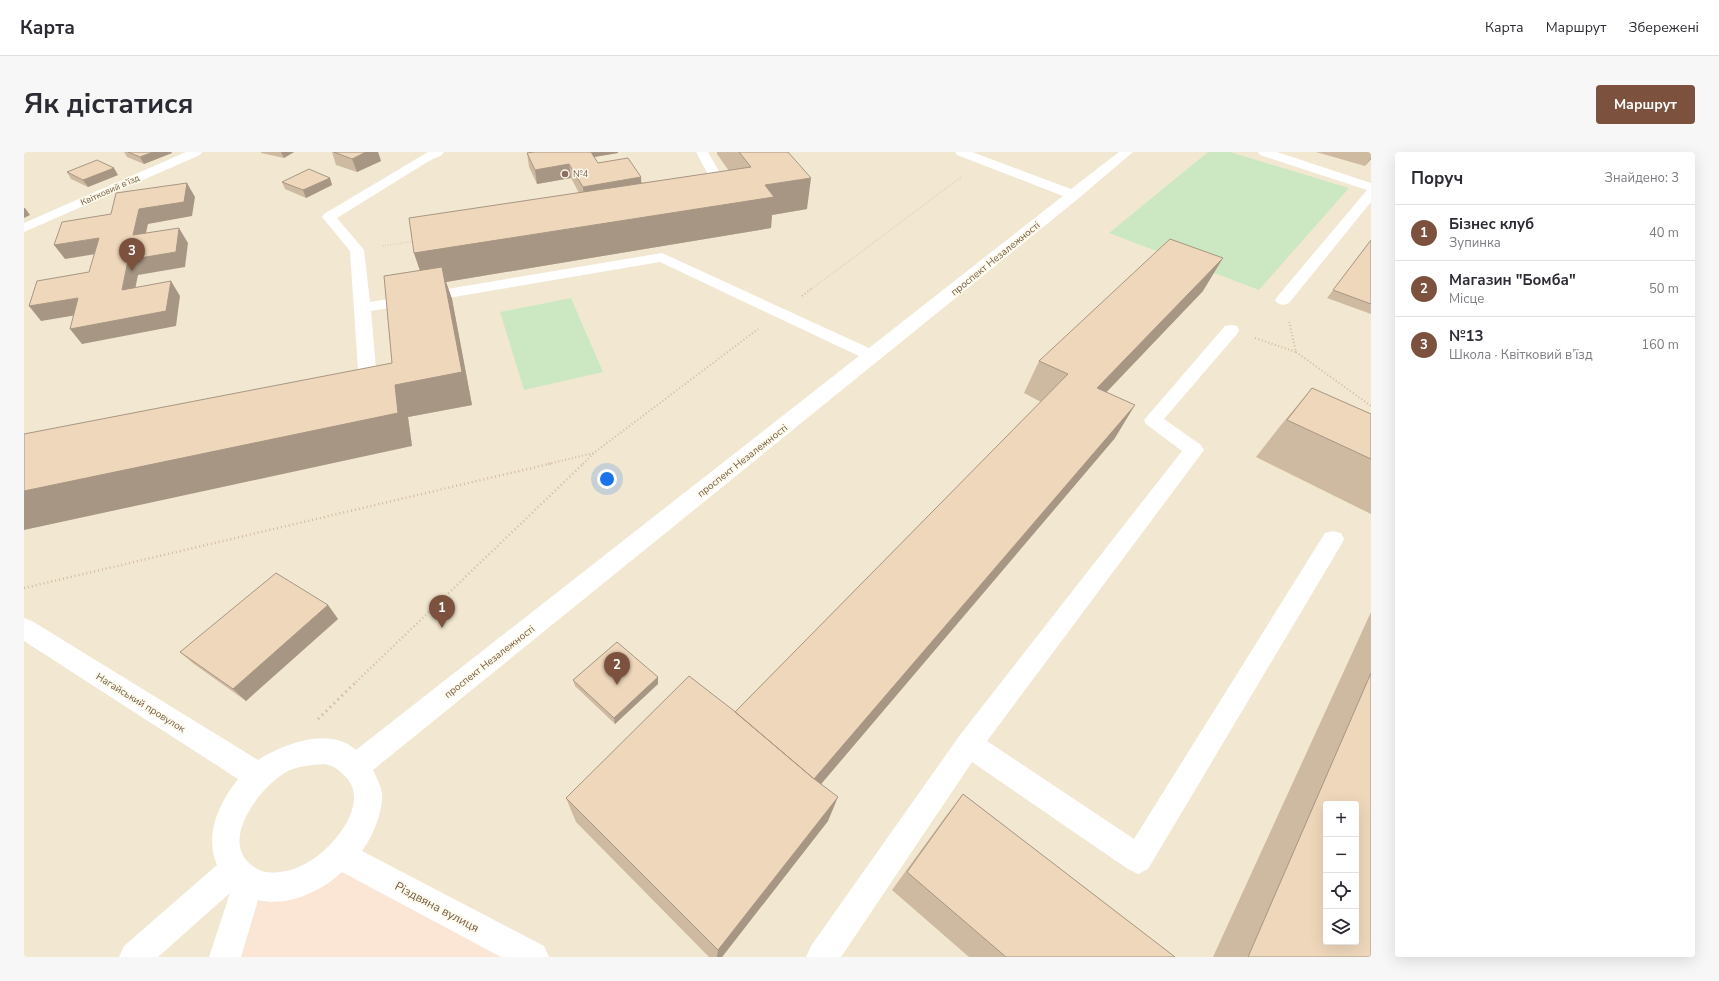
<!DOCTYPE html>
<html lang="uk">
<meta charset="utf-8">
<style>
:root{--surface:#fff;--page:#f7f7f7;--text:#2b2b33;--muted:#7c7c81;--line:#e1e1e2;--accent:#7c523e}
body{margin:0;font-family:"Nunito Sans",sans-serif;background:var(--page);color:var(--text)}
.controls{position:absolute;right:12px;bottom:12px;display:grid;overflow:hidden;border-radius:4px;box-shadow:0 4px 16px #0002}
.controls button{width:36px;height:36px;display:grid;place-items:center;padding:0;border:0;border-bottom:1px solid var(--line);background:var(--surface);color:var(--text);font:20px sans-serif}
.you{position:absolute;left:583px;top:327px;width:14px;height:14px;margin:-10px;border:3px solid #fff;border-radius:50%;background:#1a73e8;box-shadow:0 0 0 6px #1a73e833}
.badge{display:grid;place-items:center;width:26px;height:26px;border-radius:50%;background:var(--accent);color:#fff;font-size:13px;font-weight:700}
.pin{position:absolute;translate:-50% -33px;filter:drop-shadow(0 1px 2px #0008)}
.pin::after{content:'';position:absolute;top:21px;width:14px;height:12px;background:inherit;clip-path:polygon(0 0,100% 0,50% 100%)}
.list{margin:0;padding:0;list-style:none}
h2{display:flex;justify-content:space-between;align-items:center;height:52px;margin:0;padding:0 16px;font-size:17px}
h2 small{font-size:13px;font-weight:400;color:var(--muted)}
.list li{display:grid;grid-template-columns:26px 1fr auto;gap:12px;align-items:center;box-sizing:border-box;height:56px;padding:0 16px;border-top:1px solid var(--line)}
.list b{display:block;font-size:15px;white-space:nowrap}
.list p{margin:0;font-size:13px;white-space:nowrap;color:var(--muted)}
.list em{font-size:13px;font-style:normal;color:var(--muted)}
.icon{flex:none;width:22px;height:22px;fill:none;stroke:currentColor;stroke-width:2;stroke-linecap:round;stroke-linejoin:round}
.map{position:relative;flex:none;width:1347px;height:805px;overflow:hidden;border-radius:4px}
header{display:flex;align-items:center;gap:24px;box-sizing:border-box;height:56px;padding:0 20px;background:var(--surface);border-bottom:1px solid var(--line)}
header strong{font-size:19px}
nav{display:flex;gap:22px;margin-inline-start:auto;font-size:14px}
.intro{display:flex;align-items:center;justify-content:space-between;box-sizing:border-box;height:96px;padding:0 24px}
h1{margin:0;font-size:28px}
.button{padding:10px 18px;border-radius:4px;background:var(--accent);color:#fff;font-size:14px;font-weight:700}
main{display:flex;gap:24px;padding:0 24px}
aside{flex:1;background:var(--surface);border-radius:4px;box-shadow:0 4px 16px #0002}
.map>svg:first-child{display:block}
</style>
<header>
<strong>Карта</strong>
<nav><a>Карта</a><a>Маршрут</a><a>Збережені</a></nav>
</header>
<div class="intro"><h1>Як дістатися</h1><a class="button">Маршрут</a></div>
<main>
<div class="map">
<svg width="1347" height="805" viewBox="0 0 1347 805">
<rect width="100%" height="100%" fill="#fbf5e2"/>
<path fill="#f2e8d1" fill-rule="evenodd" d="M0 0H1347V805H0ZM1302 652H1332V790H1302Z"/>
<path fill="#fbe6d6" d="M317 704 510 805H201L224 730Z"/>
<path fill="#cce8c2" d="M1184 0H1206L1325 36 1235 138 1085 81Z
M547 146 579 220 500 238 476 160Z"/>
<g fill="none" stroke-linecap="round" stroke-linejoin="round">
<path stroke="#d4ba9f" stroke-width="1.5" stroke-dasharray="0.5 2" stroke-linecap="butt" d="M359 94 391 89
M786 138 937 25"/>
<path stroke="#d4ba9f" stroke-width="2" stroke-dasharray="1 2.5" stroke-linecap="butt" d="M778 144 787 137
M1231 186 1272 200 1265 170
M1272 200 1347 254
M524 312 570 301
M559 312 571 300 734 177"/>
<path stroke="#d4ba9f" stroke-width="2.5" stroke-dasharray="1 3" stroke-linecap="butt" d="M0 436 529 311
M332 530 560 311"/>
<path stroke="#d4ba9f" stroke-width="3" stroke-dasharray="1.5 4" stroke-linecap="butt" d="M294 567 333 529"/>
<path fill="#fff" fill-rule="evenodd" d="M162 0H178L176 3 0 80V71Z
M404 0H420L418 3 405 9 313 66 340 98 346 150 638 101 845 196 1039 44 933 3 931 0H948L1047 37 1095 0H1109L1055 46 349 618C352 625 357 634 358 641 359 660 349 684 338 699L520 794 525 805H477L318 720C296 740 264 755 234 748L217 805H185L206 741 134 805H95L100 794 193 713C180 682 195 652 214 627L0 489V466L8 469 234 608C260 592 305 574 332 598L835 204 636 110 347 159 352 217 349 221 343 223 337 221 334 217 326 99 298 65 300 62ZM299 612C309 613 312 616 320 623 348 649 311 694 286 709 277 715 266 719 255 720 242 722 234 719 225 711 196 685 240 630 266 618 276 614 288 613 299 612Z
M672 0H684L707 40 705 43H695Z
M1234 0H1253L1347 31V50L1265 151 1259 153 1253 151 1251 148 1253 145 1343 38 1236 3Z
M1207 173 1213 174 1215 178 1213 182 1140 267 1177 293 1180 298 963 589 1110 687 1301 381 1309 379 1317 381 1320 387 1317 393 1124 717 1114 722 1104 717 948 610 817 805H782L787 794 936 583 1158 299 1122 272 1120 268 1201 174Z"/>
</g>
<path fill="#ceb9a1" d="M100 0H147L148 1 120 12 103 5Z
M237 0H270L260 6 237 1Z
M308 0H354L357 9 333 20 312 13Z
M510 0H594V1L570 5 574 11 617 31 705 19 693 2V0H764L783 57 748 63 747 76 422 130 428 147 448 253 384 265 388 294 368 211 396 119 390 101 555 41 547 26 513 32 505 15 503 1Z
M1292 0H1347V7L1341 14Z
M43 20 94 23 64 35 47 27Z
M306 26 308 33 282 46 261 37 258 30Z
M1347 88V162L1303 146Z
M1179 139 1082 240 1091 286 797 632 804 669 698 805H685L552 670 542 646 711 560 1017 250 1000 241 1015 209Z
M1288 236 1347 262V362L1232 305 1257 273Z
M304 453 314 467 222 549 170 512 156 500Z
M1347 460V805H1189Z
M549 528 634 532 591 572 551 534Z
M939 642 1151 805H945L868 738 922 664Z"/>
<path fill="#a79683" d="M129 0H147L148 1 120 12 116 5Z
M257 0H270L260 6Z
M342 0H354L357 9 333 20 328 7Z
M563 0H594V1L564 6Z
M1347 6V7L1341 14Z
M545 12 547 26 513 32 511 18Z
M90 16 94 23 64 35 59 28Z
M617 25 618 39 560 49 559 35Z
M306 26 308 33 282 46 279 38Z
M787 26 783 57 748 63 747 76 422 130 428 147 448 253 384 265 388 294 0 378V339L371 233 401 133 390 101 741 33Z
M163 31 171 45 168 64 124 72 118 98 109 83 115 57Z
M0 56H1L6 63 0 66Z
M155 76 164 91 161 115 114 123 108 152 98 138 104 108Z
M75 86 84 100 41 107 30 93Z
M1199 106 1179 139 1055 269 1073 236Z
M147 129 156 144 152 174 58 192 46 177Z
M54 146 65 161 17 169 5 154Z
M1111 253 1091 286 781 651 788 629Z
M304 453 314 467 222 549 209 537Z
M634 525V532L591 572 590 566Z
M814 645 804 669 698 805H693L694 798Z"/>
<path fill="#efd7bb" stroke="#a79683" fill-rule="evenodd" d="M104 0H129L116 5Z
M310 0H342L328 7Z
M510 0H567L574 11 604 6 617 25 559 35 545 12 511 18 503 1Z
M715 0H764L787 26 741 33 750 45 390 101 385 66 727 15Z
M73 8 90 16 59 28 43 20Z
M285 17 306 26 279 38 258 30Z
M163 31 160 50 115 57 109 83 155 76 152 100 104 108 98 138 147 129 142 159 46 177 54 146 5 154 13 129 65 120 75 86 30 93 38 70 87 62 92 41Z
M1146 87 1199 106 1073 236 1111 253 790 627 711 560 1044 222 1015 209Z
M1347 88V152L1309 138Z
M418 115 438 220 371 233 374 261 0 339V282L368 211 360 124Z
M1288 236 1347 262V307L1263 268Z
M252 421 304 453 209 537 156 500Z
M593 490 634 525 590 566 549 528Z
M1347 521V805H1224ZM1302 652H1332V790H1302Z
M665 524 709 558 789 626 814 645 694 798 542 646Z
M939 642 1151 805H982L883 720Z"/>
<circle fill="#8d6e63" stroke="#fef9e8" stroke-width="1.5" cx="541" cy="22" r="4"/>
<g text-anchor="middle" stroke-width="3" stroke-linejoin="round" paint-order="stroke">
<g font-size="9" fill="#785e54" stroke="#fef9e8" text-anchor="start">
<text x="549" y="25">№4</text>
</g>
<g font-size="9" fill="#715d4a" stroke="#fef9e8">
<text transform="translate(86 38) rotate(-24)" y="3">Квітковий в’їзд</text>
</g>
<g font-size="10" fill="#715d4a" stroke="#fef9e8">
<text transform="translate(971 106) rotate(-39)" y="4">проспект Незалежності</text>
<text transform="translate(718 308) rotate(-38)" y="4">проспект Незалежності</text>
<text transform="translate(465 509) rotate(-38)" y="4">проспект Незалежності</text>
<text transform="translate(117 550) rotate(32)" y="4">Нагайський провулок</text>
</g>
<g font-size="12" fill="#715d4a" stroke="#fef9e8">
<text transform="translate(413 755) rotate(28)" y="4">Різдвяна вулиця</text>
</g>
</g>
</svg>
<div class="controls">
<button>+</button>
<button>−</button>
<button><svg class="icon" aria-label="locate" viewBox="0 0 24 24"><circle cx="12" cy="12" r="6"/><path d="M12 2v4M12 18v4M2 12h4M18 12h4"/></svg></button>
<button><svg class="icon" aria-label="layers" viewBox="0 0 24 24"><path d="M12 4l9 5-9 5-9-5zM3 14l9 5 9-5"/></svg></button>
</div>
<div class="you"></div>
<div class="pin badge" style="left:418px;top:476px">1</div>
<div class="pin badge" style="left:593px;top:533px">2</div>
<div class="pin badge" style="left:108px;top:119px">3</div>
</div>
<aside>
<h2>Поруч<small>Знайдено: 3</small></h2>
<ul class="list">
<li><span class="badge">1</span><div><b>Бізнес клуб</b><p>Зупинка</p></div><em>40 m</em></li>
<li><span class="badge">2</span><div><b>Магазин &quot;Бомба&quot;</b><p>Місце</p></div><em>50 m</em></li>
<li><span class="badge">3</span><div><b>№13</b><p>Школа · Квітковий в’їзд</p></div><em>160 m</em></li>
</ul>
</aside>
</main>
